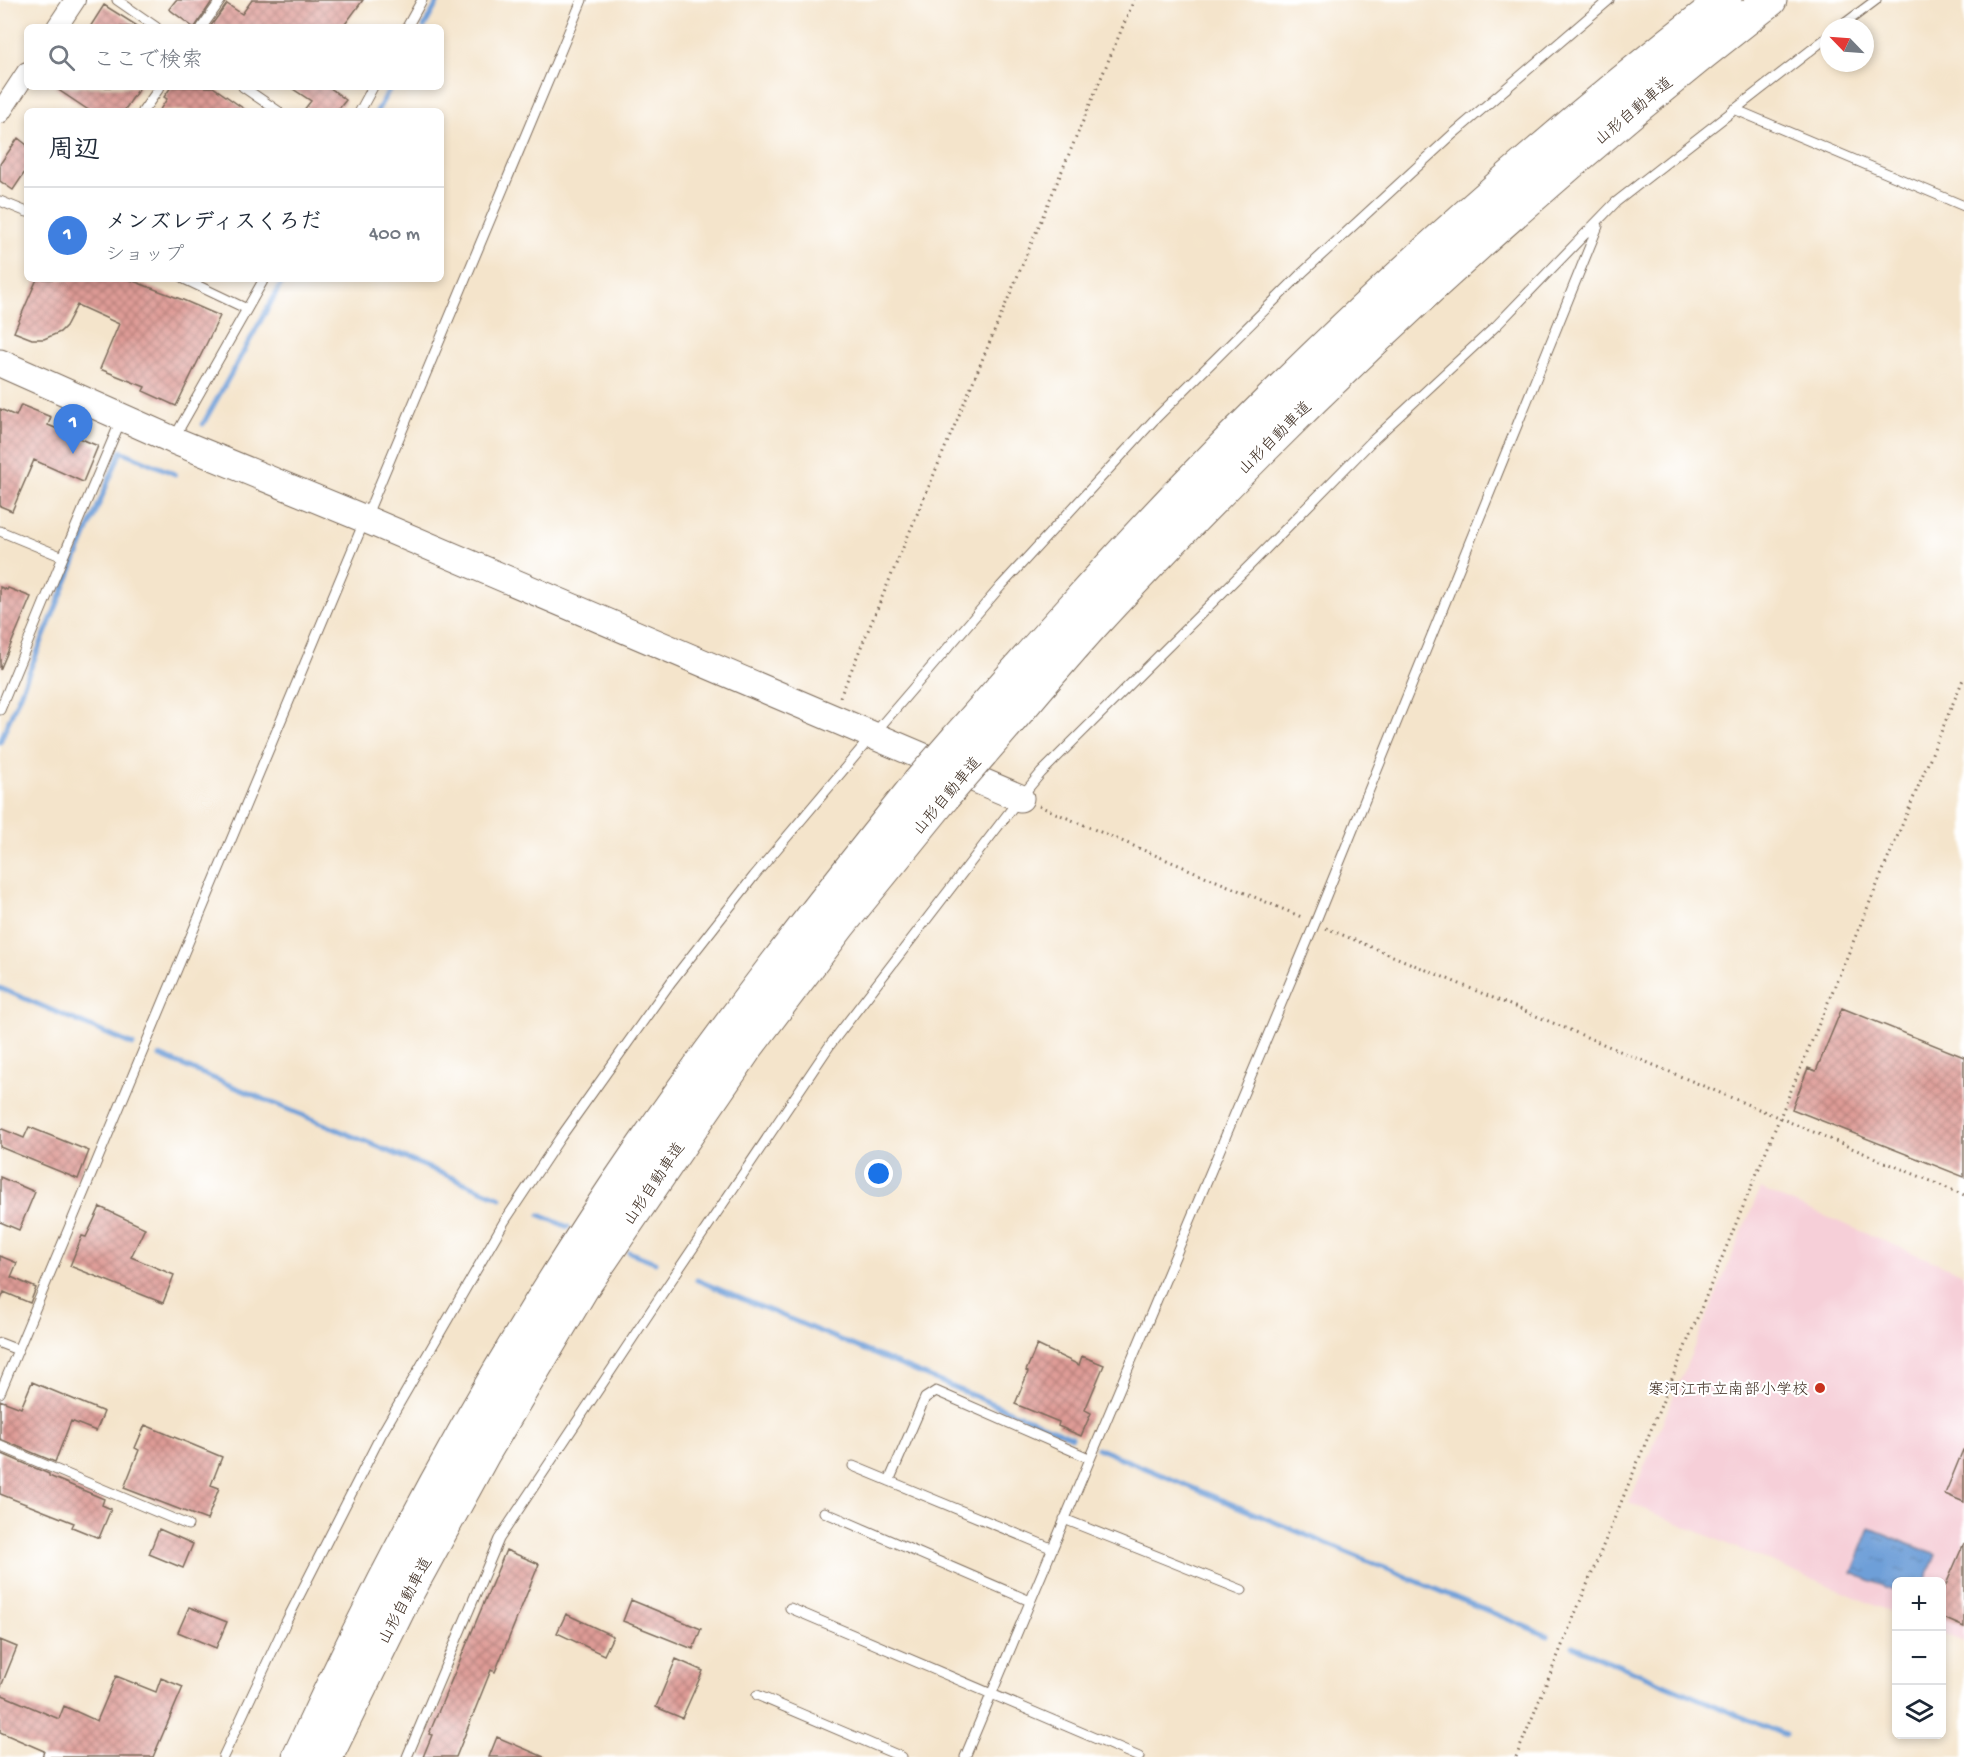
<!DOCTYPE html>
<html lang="ja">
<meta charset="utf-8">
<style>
:root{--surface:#fff;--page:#f6f6f7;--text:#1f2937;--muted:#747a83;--line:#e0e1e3;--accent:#1a73e8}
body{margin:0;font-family:"Gochi Hand","Klee One",sans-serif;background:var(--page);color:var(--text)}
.controls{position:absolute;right:18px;bottom:18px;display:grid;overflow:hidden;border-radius:9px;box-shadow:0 3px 9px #0003}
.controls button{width:54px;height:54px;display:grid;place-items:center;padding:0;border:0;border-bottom:2px solid var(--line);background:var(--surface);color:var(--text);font:30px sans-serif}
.compass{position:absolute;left:1820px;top:18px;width:54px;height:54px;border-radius:50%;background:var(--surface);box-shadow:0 3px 9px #0003;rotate:295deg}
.you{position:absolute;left:879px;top:1174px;width:21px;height:21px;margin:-15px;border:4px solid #fff;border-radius:50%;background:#1a73e8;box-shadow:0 0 0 9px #1a73e833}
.badge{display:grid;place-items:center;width:39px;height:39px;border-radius:50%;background:var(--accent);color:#fff;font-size:20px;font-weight:700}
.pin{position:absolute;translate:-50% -50px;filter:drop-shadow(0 2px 3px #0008)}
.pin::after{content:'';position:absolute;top:32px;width:21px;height:18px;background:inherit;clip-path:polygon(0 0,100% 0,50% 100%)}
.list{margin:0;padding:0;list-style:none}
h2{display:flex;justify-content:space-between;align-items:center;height:78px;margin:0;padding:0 24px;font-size:26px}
h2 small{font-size:20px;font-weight:400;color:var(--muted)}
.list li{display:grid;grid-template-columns:39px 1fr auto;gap:18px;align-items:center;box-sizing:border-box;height:96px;padding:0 24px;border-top:2px solid var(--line)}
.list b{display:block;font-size:22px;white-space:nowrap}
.list p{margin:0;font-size:20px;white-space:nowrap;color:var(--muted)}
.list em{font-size:20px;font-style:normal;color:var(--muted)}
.icon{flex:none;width:33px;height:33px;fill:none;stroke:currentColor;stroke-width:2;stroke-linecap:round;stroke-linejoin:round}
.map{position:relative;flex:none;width:1964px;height:1757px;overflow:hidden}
.search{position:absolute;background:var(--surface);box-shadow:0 3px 9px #0003;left:24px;top:24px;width:420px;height:66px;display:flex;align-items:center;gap:15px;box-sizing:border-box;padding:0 21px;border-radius:9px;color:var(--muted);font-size:22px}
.panel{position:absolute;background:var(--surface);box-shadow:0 3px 9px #0003;left:24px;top:108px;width:420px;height:174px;border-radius:9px}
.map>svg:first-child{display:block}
</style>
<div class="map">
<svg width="1964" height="1757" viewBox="0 0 1964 1757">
<defs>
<pattern id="water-ripples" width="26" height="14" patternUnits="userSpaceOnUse" patternTransform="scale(1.5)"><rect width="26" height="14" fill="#6e9fd8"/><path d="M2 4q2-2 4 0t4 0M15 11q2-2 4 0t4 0" fill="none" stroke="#5c82af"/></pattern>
<pattern id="building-cross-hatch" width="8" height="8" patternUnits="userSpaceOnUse" patternTransform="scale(1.5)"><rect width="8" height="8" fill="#de9b96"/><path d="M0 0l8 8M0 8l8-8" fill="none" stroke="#b57f7a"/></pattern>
</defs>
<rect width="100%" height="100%" fill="#fff"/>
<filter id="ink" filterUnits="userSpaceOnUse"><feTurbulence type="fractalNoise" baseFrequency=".0167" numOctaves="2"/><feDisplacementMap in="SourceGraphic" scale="12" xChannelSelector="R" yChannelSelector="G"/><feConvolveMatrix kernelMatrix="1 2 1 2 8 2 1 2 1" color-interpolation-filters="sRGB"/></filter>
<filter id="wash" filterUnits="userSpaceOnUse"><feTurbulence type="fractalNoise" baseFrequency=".008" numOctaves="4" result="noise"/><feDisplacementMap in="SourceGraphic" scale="24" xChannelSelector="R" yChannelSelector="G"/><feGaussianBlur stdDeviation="1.35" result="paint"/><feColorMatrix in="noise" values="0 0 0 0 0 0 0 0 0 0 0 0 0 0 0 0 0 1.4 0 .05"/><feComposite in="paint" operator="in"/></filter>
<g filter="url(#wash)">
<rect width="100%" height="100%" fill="#f4e4cb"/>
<path fill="#f6cfd8" d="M1760 1189 1964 1274V1642L1942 1633V1582H1896V1614L1629 1503Z"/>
<path fill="url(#water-ripples)" stroke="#54647b" stroke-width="1.5" d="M1870 1528 1936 1555 1925 1581 1896 1582V1591L1852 1573Z"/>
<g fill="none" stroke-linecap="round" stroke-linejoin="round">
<path stroke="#6e9fd8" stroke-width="5" d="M424 27 439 0
M377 111 391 87
M203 424 284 279
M0 742 121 451 175 474
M0 988 133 1045
M160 1056 501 1198
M540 1215 568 1227
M629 1252 655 1262
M697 1280 1072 1437
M1097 1448 1548 1636
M1573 1646 1785 1735"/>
</g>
<g id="blocks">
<path fill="url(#building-cross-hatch)" d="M176 0H213L195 27H193L169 9Z
M252 0H363L343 27H210L227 4 242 14Z
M104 5 139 27H90Z
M54 87H140L124 111H90Z
M171 87H213L247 111H159L167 99 164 97Z
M290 87H329L346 100 337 111H303L311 101Z
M18 138 27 145V169L13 190 0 181V164Z
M37 279H128L183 300 220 316 176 406 143 391 145 387 100 369 119 324 77 305 66 326 60 332 44 339H32L14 332Z
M21 405 51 417 48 425 98 446 83 482 34 460 12 511 0 506V409L16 416Z
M0 587 7 590 8 588 31 597 0 670Z
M1842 1008 1964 1057V1177L1792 1109 1808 1068 1816 1071Z
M29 1127 89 1151 78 1179 0 1147V1128L24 1138Z
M0 1177 35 1192 19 1230 0 1222Z
M100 1207 145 1228 131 1257 174 1275 163 1303 70 1266 82 1236 86 1237Z
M0 1256 17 1263 11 1277 36 1288 30 1303 4 1292 0 1302Z
M1037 1345 1079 1365 1082 1356 1104 1365 1085 1410 1091 1413 1081 1436 1058 1426 1059 1422 1015 1404 1028 1372 1026 1371Z
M32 1382 104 1412 96 1431 71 1421 55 1462 0 1439V1400L21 1408Z
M145 1425 222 1457 211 1485 219 1488 207 1520 124 1488 139 1450 135 1448Z
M1963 1450H1964V1502L1945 1494Z
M0 1453 49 1474V1476L104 1499 102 1505 111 1509 99 1538 72 1527 74 1523 0 1494Z
M159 1529 193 1544 183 1568 149 1554Z
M1964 1543V1627L1941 1617V1596Z
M506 1550 539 1564 495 1672 491 1670 456 1757H423L432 1735 429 1734Z
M631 1600 701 1629 693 1649 623 1621Z
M189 1607 227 1622 216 1648 178 1632Z
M566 1614 613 1636 604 1655 557 1633Z
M0 1640 17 1647 0 1689Z
M676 1659 703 1671 682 1718 656 1707Z
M116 1676 156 1692 161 1678 183 1687 153 1757H42L44 1751 0 1732V1694L59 1719 64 1706 97 1721Z
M497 1737 544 1757H489Z"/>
</g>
</g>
<g filter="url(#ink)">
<use href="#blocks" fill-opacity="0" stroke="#7c6b5b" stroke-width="1.5"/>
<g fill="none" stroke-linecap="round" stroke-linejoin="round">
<defs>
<path id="lane" d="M117 0 156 27
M202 27 221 0
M407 27 422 0
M1840 27 1876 0
M243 87 278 111
M1734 109 1964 206
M143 111 160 87
M360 111 373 87
M0 201 27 212
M184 279 247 309
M174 438 264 279
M0 531 63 557 121 420
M0 710 63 557
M0 1343 18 1350
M0 1393 582 0
M0 1446 188 1525
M853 1466 1051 1548
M889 1481 925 1398 936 1391 1089 1458
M824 1512 1030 1601
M1064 1519 1242 1590
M790 1608 1139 1757
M757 1695 902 1757
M223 1757 287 1620 381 1435 504 1222 560 1138 671 982 754 876 872 736 1001 586 1154 420 1302 273 1453 134 1609 0
M407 1757 499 1539 662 1294 830 1045 1020 798 1041 773 1251 564 1372 441 1496 326 1616 202 1829 36
M965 1757 1315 923 1598 226"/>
<path id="street" d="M57 27 75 0
M0 113 27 72"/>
<path id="secondary" d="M0 363 173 440 365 519 1020 798"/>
<path id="highway" d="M957 739C1029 657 1101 575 1176 496 1347 318 1531 151 1725 0
M982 752C1019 710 1055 666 1093 624 1146 566 1201 510 1257 454 1418 292 1589 141 1770 0
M299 1757C395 1548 506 1345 637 1155 725 1027 821 905 918 784
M326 1757 402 1602 483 1454 582 1288 746 1048 840 924 944 796"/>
</defs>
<use href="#lane" stroke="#7c6b5b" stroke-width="11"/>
<use href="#street" stroke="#7c6b5b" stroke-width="22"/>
<use href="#secondary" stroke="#7c6b5b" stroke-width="29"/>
<use href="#highway" stroke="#7c6b5b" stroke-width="35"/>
<path stroke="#7c6b5b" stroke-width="3" stroke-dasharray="1.5 4.5" stroke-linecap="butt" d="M840 697 1134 0
M1039 806 1304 918
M1326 928 1964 1195
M1516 1757 1780 1117 1964 677"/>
<use href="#lane" stroke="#fff" stroke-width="9"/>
<use href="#street" stroke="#fff" stroke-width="20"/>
<use href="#secondary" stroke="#fff" stroke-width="27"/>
<use href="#highway" stroke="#fff" stroke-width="33"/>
<defs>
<path id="highway-bridge" d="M918 784 957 739
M944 796 982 752"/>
</defs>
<use href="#highway-bridge" stroke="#7c6b5b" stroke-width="35" stroke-linecap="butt"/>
<use href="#highway-bridge" stroke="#fff" stroke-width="33"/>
</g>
</g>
<circle fill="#c8321e" stroke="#fff" stroke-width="2" cx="1820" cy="1388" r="6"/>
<g text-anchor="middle" stroke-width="4.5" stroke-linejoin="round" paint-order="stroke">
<g font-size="16" fill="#3b2a1e" stroke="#fff">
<text transform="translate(1633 110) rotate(-40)" y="6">山形自動車道</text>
<text transform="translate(1274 437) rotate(-45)" y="6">山形自動車道</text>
<text transform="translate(946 795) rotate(-50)" y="6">山形自動車道</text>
<text transform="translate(653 1183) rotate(-56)" y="6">山形自動車道</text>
<text transform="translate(404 1600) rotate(-62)" y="6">山形自動車道</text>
</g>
<g font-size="16" fill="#3b2a1e" stroke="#fff" text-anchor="end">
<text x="1808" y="1394">寒河江市立南部小学校</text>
</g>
</g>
</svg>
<div class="controls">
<button>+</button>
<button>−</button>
<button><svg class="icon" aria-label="layers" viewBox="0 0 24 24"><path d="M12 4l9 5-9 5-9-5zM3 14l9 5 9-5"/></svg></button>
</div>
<svg class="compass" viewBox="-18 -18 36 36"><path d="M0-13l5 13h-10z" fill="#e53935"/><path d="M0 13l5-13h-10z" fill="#747a83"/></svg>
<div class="you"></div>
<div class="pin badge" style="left:73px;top:454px;background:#3f7fe0">1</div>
<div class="search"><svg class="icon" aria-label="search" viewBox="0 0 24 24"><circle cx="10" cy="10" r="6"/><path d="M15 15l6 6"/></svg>ここで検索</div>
<section class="panel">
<h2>周辺<small></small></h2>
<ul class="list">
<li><span class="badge" style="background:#3f7fe0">1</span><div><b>メンズレディスくろだ</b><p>ショップ</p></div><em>400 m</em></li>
</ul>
</section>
</div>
